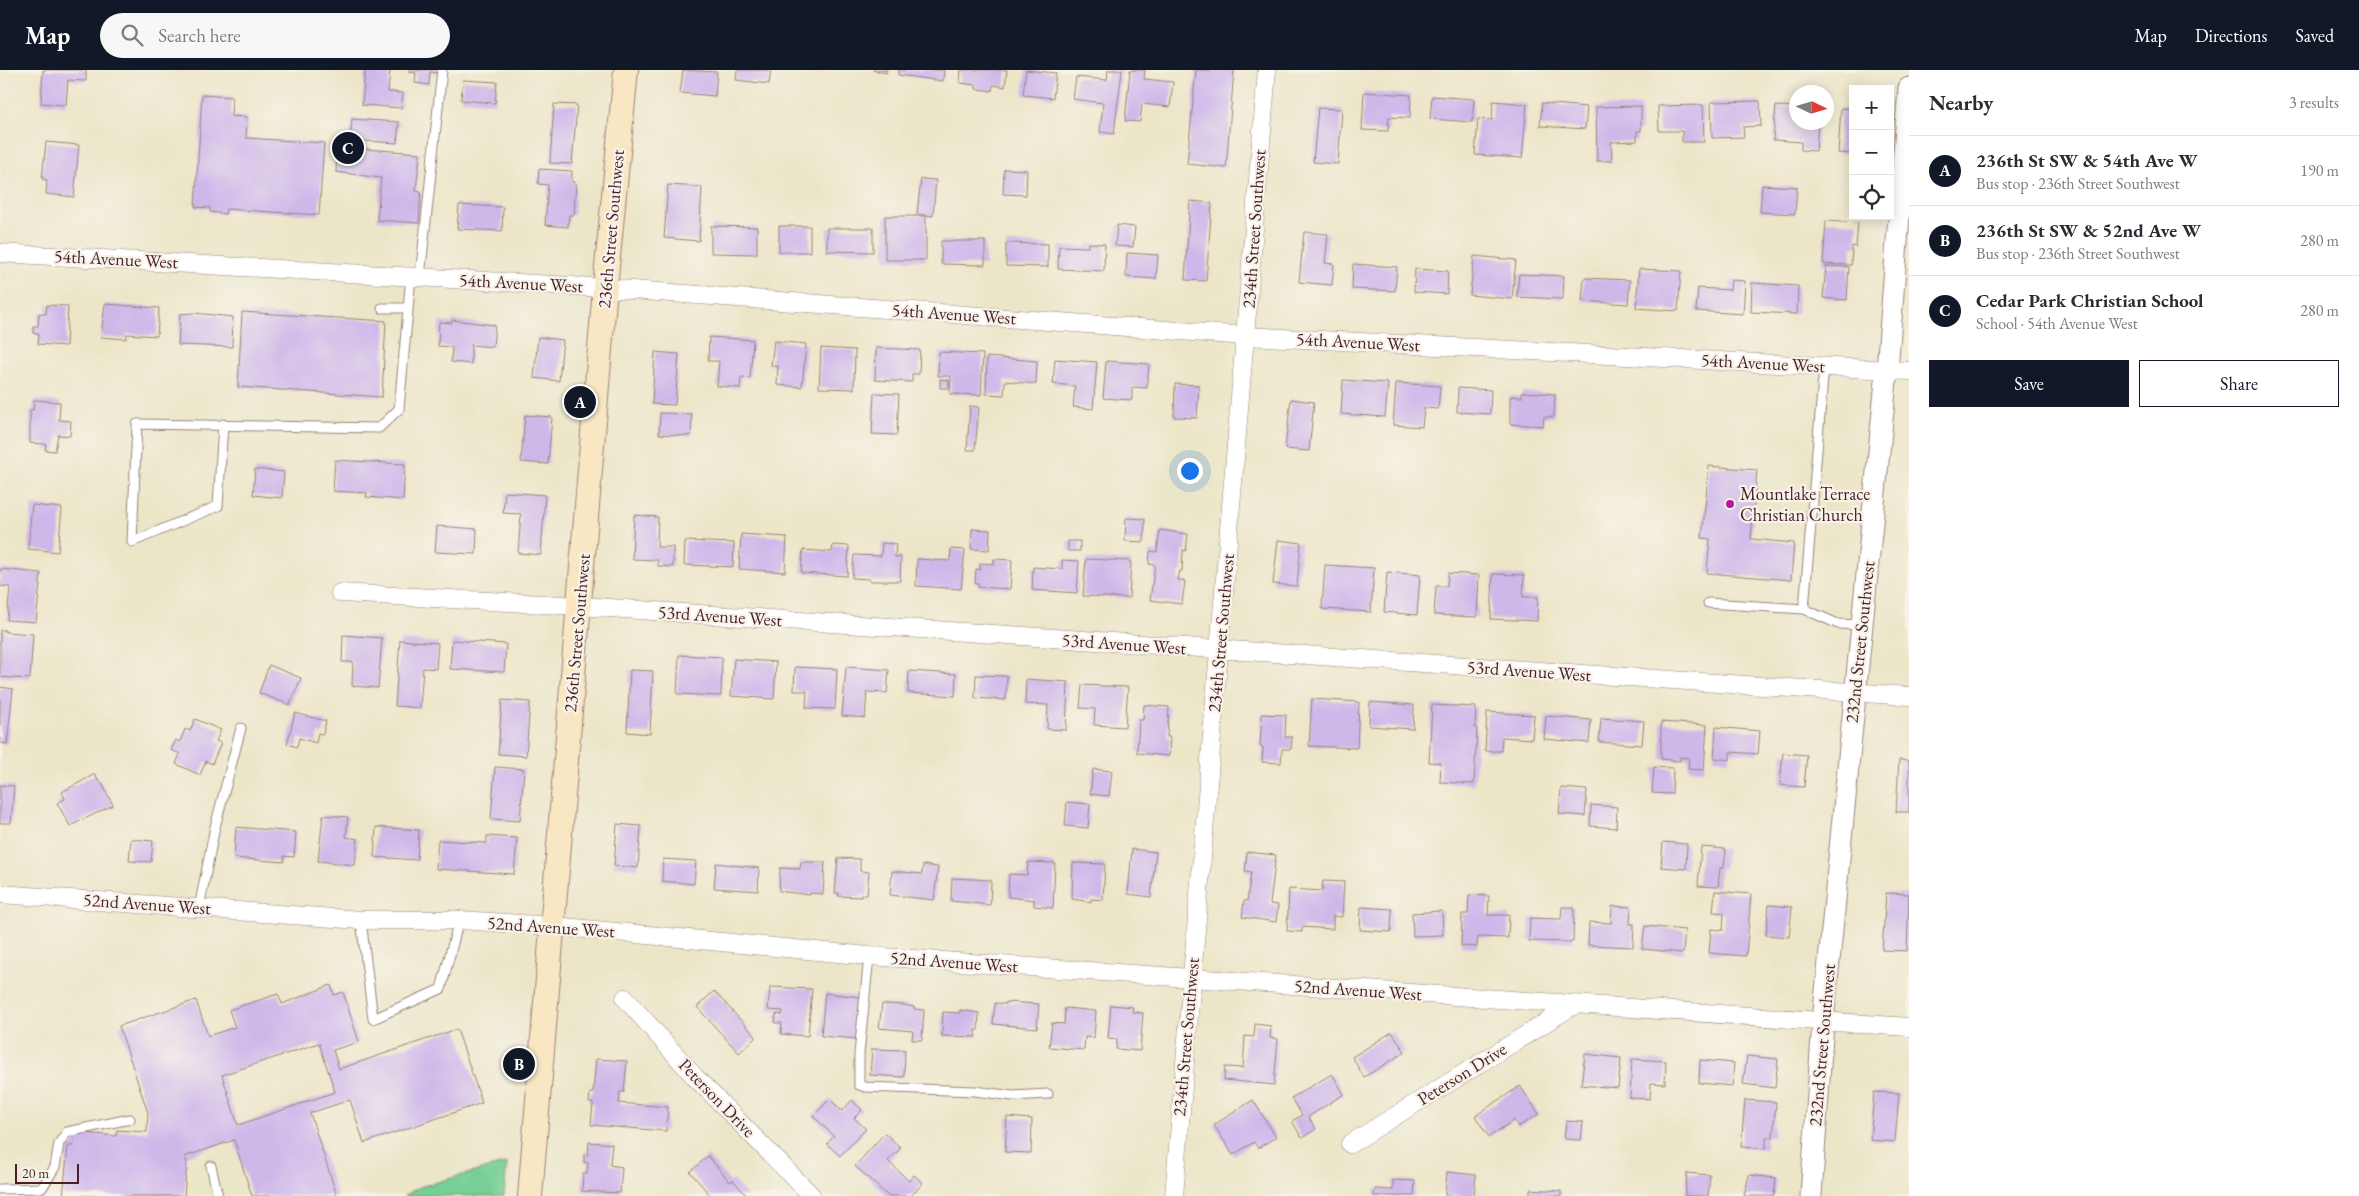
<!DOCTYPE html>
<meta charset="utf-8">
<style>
:root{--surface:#fff;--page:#f7f7f7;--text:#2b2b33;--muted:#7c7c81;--line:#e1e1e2;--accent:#111827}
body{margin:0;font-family:"EB Garamond",serif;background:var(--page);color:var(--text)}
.controls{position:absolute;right:15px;top:15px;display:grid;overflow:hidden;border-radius:0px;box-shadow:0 2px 12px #0003}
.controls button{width:45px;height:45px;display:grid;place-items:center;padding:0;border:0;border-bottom:1px solid var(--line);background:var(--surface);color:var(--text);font:25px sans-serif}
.compass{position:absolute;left:1789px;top:15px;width:45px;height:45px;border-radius:50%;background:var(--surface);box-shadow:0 2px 12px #0003;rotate:94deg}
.scale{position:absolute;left:15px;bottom:12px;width:64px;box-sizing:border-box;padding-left:5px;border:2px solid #4a1f2b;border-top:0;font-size:14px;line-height:18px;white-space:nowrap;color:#4a1f2b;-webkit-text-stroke:4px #f7f3e8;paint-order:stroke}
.you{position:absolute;left:1189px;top:400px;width:18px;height:18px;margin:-12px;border:4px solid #fff;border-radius:50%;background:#1a73e8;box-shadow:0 0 0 8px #1a73e833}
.badge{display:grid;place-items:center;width:32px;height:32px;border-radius:50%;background:var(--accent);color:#fff;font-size:16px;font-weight:700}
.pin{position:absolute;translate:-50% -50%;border:2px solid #fff;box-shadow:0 1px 5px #0006}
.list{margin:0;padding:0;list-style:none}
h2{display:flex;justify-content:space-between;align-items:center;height:65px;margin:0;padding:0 20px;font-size:21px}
h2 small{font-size:16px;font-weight:400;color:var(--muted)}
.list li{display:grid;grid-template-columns:32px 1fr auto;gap:15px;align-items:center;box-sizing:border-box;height:70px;padding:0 20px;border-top:1px solid var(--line)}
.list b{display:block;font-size:19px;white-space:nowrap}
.list p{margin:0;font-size:16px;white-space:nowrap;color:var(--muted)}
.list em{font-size:16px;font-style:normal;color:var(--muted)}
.actions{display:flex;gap:10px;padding:15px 20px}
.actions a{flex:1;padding:11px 0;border:1px solid var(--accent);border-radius:0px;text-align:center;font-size:18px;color:var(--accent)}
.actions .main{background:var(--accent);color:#fff}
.icon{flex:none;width:28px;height:28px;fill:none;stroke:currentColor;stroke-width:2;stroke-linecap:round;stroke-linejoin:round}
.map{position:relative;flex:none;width:1909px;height:1126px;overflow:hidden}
header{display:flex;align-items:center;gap:30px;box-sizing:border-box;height:70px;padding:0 25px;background:var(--accent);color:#fff}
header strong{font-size:24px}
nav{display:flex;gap:28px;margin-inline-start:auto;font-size:18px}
.search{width:350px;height:45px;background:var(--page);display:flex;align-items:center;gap:12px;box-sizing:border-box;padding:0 18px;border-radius:28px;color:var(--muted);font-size:19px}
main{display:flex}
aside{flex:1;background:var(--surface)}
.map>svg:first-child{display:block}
</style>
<header>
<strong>Map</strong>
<div class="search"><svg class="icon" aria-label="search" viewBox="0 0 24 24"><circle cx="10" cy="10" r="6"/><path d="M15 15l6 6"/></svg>Search here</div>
<nav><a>Map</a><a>Directions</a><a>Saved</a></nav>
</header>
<main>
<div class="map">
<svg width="1909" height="1126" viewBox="0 0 1909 1126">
<rect width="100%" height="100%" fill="#f7f3e8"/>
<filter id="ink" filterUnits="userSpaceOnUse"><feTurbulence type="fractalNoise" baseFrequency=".02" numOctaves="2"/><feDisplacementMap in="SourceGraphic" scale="10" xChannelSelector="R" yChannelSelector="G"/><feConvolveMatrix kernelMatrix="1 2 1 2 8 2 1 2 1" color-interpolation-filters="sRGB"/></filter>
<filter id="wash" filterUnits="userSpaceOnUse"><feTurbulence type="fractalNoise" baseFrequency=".0096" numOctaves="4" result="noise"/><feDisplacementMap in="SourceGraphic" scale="20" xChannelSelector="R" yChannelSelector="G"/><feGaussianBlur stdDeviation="1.12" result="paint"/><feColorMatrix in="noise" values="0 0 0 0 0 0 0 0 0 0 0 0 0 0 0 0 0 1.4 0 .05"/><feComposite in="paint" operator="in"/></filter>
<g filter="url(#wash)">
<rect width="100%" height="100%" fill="#ece6c9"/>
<path fill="#76cf94" stroke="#607760" d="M507 1093 504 1126H404L419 1117Z"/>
<g id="blocks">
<path fill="#ceb8ea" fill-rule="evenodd" d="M43 0H86V11L68 10 66 35 41 33Z
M365 0H390L388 22 403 23 401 38 362 35Z
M409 0H439V3L430 2 429 15 415 13 416 3 408 2Z
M683 0 717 2 715 26 680 23Z
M737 0H771L769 14 736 10Z
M873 0H887L886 3Z
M899 0H944L943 11 898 5Z
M961 0H1007L1005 17 993 15 992 21 976 19V15L960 13Z
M1026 0 1056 3 1053 28 1023 25Z
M1108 0H1122L1114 64 1100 62 1103 33 1073 29 1076 7 1107 10Z
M1130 0H1145L1144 9 1173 12 1170 37 1142 34 1140 52 1125 51Z
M1196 0H1234L1226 98 1187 94Z
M463 10 497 12 495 33 461 30Z
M1364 22 1411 25 1410 48 1389 47 1388 61 1362 60Z
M202 25 232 27 231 46 247 47 246 68 324 73 319 145 226 139 225 144 210 142V138L195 137Z
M1432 26 1474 29 1472 52 1430 49Z
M1493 31 1527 34 1522 88 1475 85 1478 49 1492 50Z
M1760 31 1761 56 1743 57 1744 67 1712 68 1711 32Z
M1542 33 1587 37 1585 59 1540 56Z
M554 34 577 35 572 94 550 93Z
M1703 35 1704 72H1682V61H1659L1658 36Z
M1641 36V61H1637V71L1611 72 1612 91H1597L1596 37Z
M1776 36 1796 37V52H1818L1816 81 1801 80V72L1773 70Z
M1318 38 1342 39 1338 94 1313 92Z
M1841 38 1853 39V84L1838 83Z
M352 49 399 52 397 73 350 70Z
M46 72 79 75 74 127 46 124 47 110 42 109Z
M337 77 420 83 416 121 421 122 419 153 377 150 381 108 336 102Z
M539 99 572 101V112L576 113 574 145H569L568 157 545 155 548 115 538 114Z
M1004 99 1027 100 1026 125 1003 124Z
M921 109 936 110 933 146 917 144Z
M668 115 702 117 699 171 664 168Z
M1762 115 1797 117 1795 144 1760 142Z
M1190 131 1212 133 1206 211 1185 210Z
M459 135 503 137 502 161 457 159Z
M885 146H926V190H885Z
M1826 151 1858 153 1856 177 1852 176 1851 195 1823 194Z
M1117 155 1135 157 1133 177 1115 176Z
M711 156 757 157V184L711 183Z
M779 156H810V182H779Z
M827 158H873V182L827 181Z
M1304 162 1328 164 1325 193 1334 194 1332 215 1299 212Z
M941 171H985V195L941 194Z
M1006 173 1048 174V197L1006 196Z
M1088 173 1105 174 1104 201 1058 199 1059 176 1088 177Z
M1127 183 1158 185 1156 209 1126 207Z
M1474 186 1516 190 1512 229 1470 225Z
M1353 194 1397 197 1395 221 1352 219Z
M1826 196 1849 197 1847 230 1823 228Z
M1415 199 1448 201 1447 224 1414 222Z
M1639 199 1681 201 1678 241 1636 238Z
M1519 204 1564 206 1563 229 1517 227Z
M1584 208 1630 210 1628 234 1582 231Z
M1731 210 1745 211 1743 244 1696 241 1698 218 1730 220Z
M1752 213 1798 216 1797 244 1751 242Z
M105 234 159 238 157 266 127 264 126 269 101 267Z
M47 235 68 236 66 276 38 274 39 264 33 263V256H38L39 243 46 244Z
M242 242 386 251 382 327 238 317Z
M194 243 233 247 232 277 178 275 180 244Z
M452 250 495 255 493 277 471 275V294L451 292 452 277 438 276 439 252 452 253Z
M538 267 563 270 559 311 534 308Z
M709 267 753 270 750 308 741 307 740 318 717 316 719 291H708Z
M774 271 806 274 802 317 777 315 778 296H771Z
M821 278 855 280 854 319 819 318Z
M876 278 920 280 919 304H912V312L875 310Z
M655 282 679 284 675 335 652 334Z
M939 282 983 284 981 325 950 324 951 306H938Z
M987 287 1037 291 1036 314 1005 311 1004 325 986 324Z
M1055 289 1097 292 1093 339 1073 337 1075 316 1053 314Z
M1106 291 1149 294 1147 318 1132 317V330L1103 328Z
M940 309 949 310V318H940Z
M1343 310 1388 313 1385 347 1341 344Z
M1396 313 1440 316 1438 339 1424 338 1422 357 1393 355Z
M1175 314 1199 315 1197 348 1174 347Z
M1458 318 1491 320 1490 344 1457 342Z
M1522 322 1555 324 1554 347H1544L1543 356 1510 354V326L1522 327Z
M874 323 899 324 897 365 872 364Z
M1291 329 1314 332 1309 381 1285 379Z
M34 330 60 332 59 350 71 351 70 366 58 365 55 381 45 380 46 374 30 373V340H33Z
M970 336 979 337 975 380H967Z
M660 343 692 344 691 366 659 364Z
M525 345 552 347 548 394 521 392Z
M335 390 405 394 403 430 366 427 367 423 333 421Z
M1709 396 1757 400 1751 469 1794 473 1791 510 1707 503 1710 469 1702 468Z
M255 399 284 402 282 428 253 425Z
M505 422 545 425 541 485 518 483 521 444 503 443Z
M32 435 62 438 58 482 28 479Z
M634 445 658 447 657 477H673V497L658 496V490L632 489Z
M1126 448 1145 449 1144 472 1125 471Z
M437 456 477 459 476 484 435 482Z
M972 459 990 460 989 480 971 479Z
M1160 460 1188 464 1186 481 1183 480 1182 501H1180L1178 510 1185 511 1182 534 1150 530 1155 495 1149 494 1150 481 1157 482Z
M741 464 787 467 785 502 739 499Z
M1278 470 1301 473 1297 516 1273 514Z
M685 471 734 473 733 497 684 495Z
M1068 471H1080V481H1068Z
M882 473 896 474 895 487H901L900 511H869V509L852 508 854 485 881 486Z
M833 475 849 476 847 506 801 503 803 480 832 482Z
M951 479 965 480 961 519 916 516 917 489 950 491Z
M994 489 1012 490 1010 519 978 517 979 514H975L976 499 980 500V493L994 494Z
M1086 489 1131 491 1129 528 1083 526Z
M1062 490 1079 491 1077 523 1032 520 1033 497 1062 499Z
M1325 495 1374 498 1371 542 1322 539Z
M0 499 41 503 36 552 7 550 10 517 0 516Z
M1387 502 1420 505 1417 545 1384 542Z
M1448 503 1479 505 1477 547 1434 545 1436 516H1447Z
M1493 504 1524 505 1523 527H1538L1537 551 1491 549Z
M0 560H5V562L33 564 30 609 0 607Z
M343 565 382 568 378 618 352 616 353 592H342Z
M400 570 438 573 436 599 423 598 420 638 395 636Z
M452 570 506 574 504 602 450 599Z
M679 585 722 587 721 626 677 624Z
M734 589 776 592 774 629 731 626Z
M269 595 301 608 290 635 259 623Z
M795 597 837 599 835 639 806 638 807 621H794Z
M846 597 889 600 887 623 867 622 865 648 842 646Z
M630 600 653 601 650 664 627 662Z
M909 601 956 604 955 626 908 623Z
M976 605 1007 606 1006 630 975 628Z
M1026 609 1068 612 1066 660 1047 659 1048 635 1025 634Z
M1082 615 1128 617 1125 657 1094 655 1095 639 1080 638Z
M0 617 13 619 7 674 0 673Z
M1312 629 1359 632 1357 678 1309 676Z
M502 630 530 632 526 686 498 684Z
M1370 632 1414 635 1413 659 1369 656Z
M1144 635 1169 637 1167 667H1170L1169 686 1137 683 1139 650H1143Z
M1432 635 1476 637 1475 658H1477L1474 714 1440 712 1441 693 1429 692Z
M1487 642 1534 645 1532 669 1502 667 1501 681H1485Z
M295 643 326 651 323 664 318 663 316 673 299 668 297 677 287 674Z
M1262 644 1286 645 1285 667H1292L1291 679H1282L1281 693 1262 692 1263 677 1260 676Z
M1546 646 1591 650 1589 673 1544 669Z
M1601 648 1644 651 1642 675 1599 672Z
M195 649 221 660 216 671 221 673 212 694 206 691 200 705 176 694 180 684 171 680 176 670 180 672 185 659 190 661Z
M1661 652 1707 655 1704 700 1688 699 1689 688 1680 687V691L1661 689Z
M1716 657 1760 661 1758 684 1730 682V690L1714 688Z
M1783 683 1807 685 1804 717 1780 715Z
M1899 690 1909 691V742H1896Z
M495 697 524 699 520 751 491 749Z
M1654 697 1673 698 1672 724 1652 723Z
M1093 699 1112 701 1109 726 1090 724Z
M95 704 98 711 100 710 113 735 70 756 57 733 65 729 62 722Z
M0 715 14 716 11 753H0Z
M1561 718 1587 720 1585 746 1559 744Z
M1067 732 1090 734 1088 758 1065 756Z
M1591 735 1617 737 1616 758 1590 756Z
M323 745 348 747 346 767 358 769 355 795 318 791Z
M617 754 641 756 638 798 614 796Z
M236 757 296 762 294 787 284 786V792L234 788Z
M376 757 419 760 417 790 374 787Z
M487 766 517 768 514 804 436 799 438 770 487 773Z
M131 769 153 771 151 792 129 791Z
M1663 772 1687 774 1686 799 1661 797Z
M1701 777 1726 779 1724 798H1720L1718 817 1698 816Z
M1132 779 1156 782 1151 827 1128 824Z
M1247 782 1276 785 1270 834 1278 835 1276 852 1242 847 1244 831H1247L1251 802 1245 801Z
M838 788 860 789V801L869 802 867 825H861V827L838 826 839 823H835Z
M663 789 696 791 694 814 662 811Z
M801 792H825L823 824 810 823V825L779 821 780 798 800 799Z
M1028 792 1055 793 1053 838 1034 836V830L1008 827 1009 804 1027 805Z
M716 793 759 798 758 821 714 818Z
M1073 793 1105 794 1103 830 1091 829V832L1072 829Z
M923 795 938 797 934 830 890 825 892 801 922 804Z
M952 808 991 810 990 835 951 831Z
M1323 811 1344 812 1342 847 1333 846V859L1302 857V862L1287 861 1289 819 1322 821Z
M1715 821 1751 824 1746 886 1709 883 1711 859 1723 860 1724 843 1713 842Z
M1886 823 1909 824 1907 881 1882 880Z
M1469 825 1489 826 1488 845H1509L1508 868 1478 867 1477 877 1461 876 1462 844H1468Z
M1769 835 1792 837 1789 867 1766 865Z
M1612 836 1631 837 1630 854H1634L1633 877 1588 875 1589 852 1611 853Z
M1361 837 1392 839 1391 862 1360 860Z
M1562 837H1574L1573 872 1529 871 1530 848 1561 849Z
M1442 841 1443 865 1413 866 1412 843Z
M1645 856 1685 860 1683 883 1642 879Z
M331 915 334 925 343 922 359 972 333 980 339 999 457 959 482 1033 364 1073 350 1030 310 1043 337 1126H252L234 1070 184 1087 187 1091 184 1126H63L68 1076H73L75 1062 116 1066 117 1060 147 1062 148 1043 119 956 196 930 208 966 235 957 229 940 278 924 282 934ZM319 973 335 1022 238 1055 222 1005Z
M770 917 812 919 808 966 781 964 782 953H775L776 944 782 945 783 941 768 940Z
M714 921 756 967 739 983 697 937Z
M825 923 860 927 857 969 821 966Z
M1006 932 1039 934 1037 958 993 954 995 933 1006 934Z
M882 934 904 935 914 937V939L924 940 922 970H912L913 961 879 958Z
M1111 935 1133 937 1132 942 1143 943 1140 981 1116 979 1117 969 1108 968Z
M1065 938 1096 941 1094 968 1085 967 1084 980 1049 977 1052 953 1064 954Z
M960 940 979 943 978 960H976V967L942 966 943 942 960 943Z
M1255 954 1271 956 1270 968 1278 969 1274 1015 1224 1010 1225 997 1243 998 1245 966 1254 967Z
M1392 962 1405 982 1364 1007 1352 987Z
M872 979 905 980 904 1007 870 1005Z
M1585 984 1621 988 1618 1018 1581 1015Z
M1747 986 1778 989 1775 1018 1743 1014Z
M596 989 627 991 624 1022H620L619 1033 668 1037 666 1061 591 1055 593 1033H589L590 1023H593Z
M1632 989 1666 991 1665 1014 1651 1013 1650 1029 1630 1028Z
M1700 990 1734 993 1732 1016 1699 1013Z
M1332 1004 1344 1024 1308 1047 1316 1059 1302 1068 1292 1051 1302 1045 1291 1028Z
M1520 1016 1539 1044 1518 1057 1514 1050 1489 1067 1475 1046Z
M1874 1022 1899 1023 1895 1072 1870 1070Z
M830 1029 842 1041 852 1030 862 1040 854 1048 866 1059 840 1086 827 1074 834 1066 813 1046Z
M1253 1030 1276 1067 1258 1078 1254 1072 1233 1085 1214 1055Z
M1745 1030 1776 1032 1773 1067H1766V1079L1741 1077Z
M1007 1047 1032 1049 1031 1083 1005 1082Z
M1566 1051 1583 1052 1581 1070 1564 1069Z
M885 1063 901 1078 888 1091 909 1111 914 1105 923 1113 911 1126H888L855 1096Z
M589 1072 612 1074 610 1095 622 1097 620 1123 582 1121 583 1103H587L588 1093 584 1092V1084L588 1085Z
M708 1086 730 1112 733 1110 747 1126H711L690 1102Z
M1447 1102 1476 1105 1474 1126H1445Z
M1687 1103 1710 1105 1708 1126H1685Z
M1749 1105 1776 1108 1774 1126H1744Z
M1393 1110 1415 1111 1414 1126H1374L1375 1119 1393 1120Z
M1530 1119 1561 1121V1126H1530Z"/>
</g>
</g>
<g filter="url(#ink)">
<use href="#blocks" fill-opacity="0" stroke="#9b827a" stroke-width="1"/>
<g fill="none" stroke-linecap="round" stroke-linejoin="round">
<defs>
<path id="service" d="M420 207 442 0
M382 238H408
M223 354 218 436 132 472 137 354 379 358 399 339 411 206
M1708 533 1804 539 1838 554 1862 555
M1804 539 1824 296
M199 838 215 757 241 658
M361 850 373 949 441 919 459 850
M869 886 859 984V1015L865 1017 975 1021 1013 1026 1048 1024
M211 1096 218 1126
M42 1118 55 1097 59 1073 67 1062 130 1049
M0 1119 42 1118"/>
<path id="minor" d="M0 183 605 218 1246 266 1909 301
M340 523 580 536 1909 626
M0 824 361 850H459L553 856 869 886 1909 957
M625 928 695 1007 812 1126
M1350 1074 1574 935
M1174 1126 1267 0"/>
<path id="tertiary" d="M1811 1126 1823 952 1887 300 1909 18"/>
<path id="secondary" d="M530 1126 605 218 626 0"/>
</defs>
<use href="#service" stroke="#9b827a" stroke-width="11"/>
<use href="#minor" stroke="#9b827a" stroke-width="19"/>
<use href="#tertiary" stroke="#9b827a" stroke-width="23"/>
<use href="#secondary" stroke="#9b827a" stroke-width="26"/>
<use href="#service" stroke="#fff" stroke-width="9"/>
<use href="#minor" stroke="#fff" stroke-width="18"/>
<use href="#tertiary" stroke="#fff" stroke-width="21"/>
<use href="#secondary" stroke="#f9e7c3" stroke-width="24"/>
</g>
</g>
<circle fill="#b5179e" stroke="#f7f3e8" stroke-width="2" cx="1730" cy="434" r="5"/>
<g text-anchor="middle" stroke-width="4.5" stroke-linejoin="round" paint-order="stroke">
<g font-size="18" fill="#4a1f2b" stroke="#f7f3e8">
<text transform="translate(611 159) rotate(-85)" y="6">236th Street Southwest</text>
<text transform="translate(1254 159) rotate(-86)" y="6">234th Street Southwest</text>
<text transform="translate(116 189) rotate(3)" y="6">54th Avenue West</text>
<text transform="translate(521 213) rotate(3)" y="6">54th Avenue West</text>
<text transform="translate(954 244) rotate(4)" y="6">54th Avenue West</text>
<text transform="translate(1358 272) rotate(3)" y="6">54th Avenue West</text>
<text transform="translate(1763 293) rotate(3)" y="6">54th Avenue West</text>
<text transform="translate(720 546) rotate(4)" y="6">53rd Avenue West</text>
<text transform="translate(577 563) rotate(-85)" y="6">236th Street Southwest</text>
<text transform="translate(1221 563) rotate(-85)" y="6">234th Street Southwest</text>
<text transform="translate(1860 572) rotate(-84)" y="6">232nd Street Southwest</text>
<text transform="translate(1124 574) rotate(4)" y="6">53rd Avenue West</text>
<text transform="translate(1529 601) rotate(4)" y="6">53rd Avenue West</text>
<text transform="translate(147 834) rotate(4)" y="6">52nd Avenue West</text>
<text transform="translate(551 857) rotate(4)" y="6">52nd Avenue West</text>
<text transform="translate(954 892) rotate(4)" y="6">52nd Avenue West</text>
<text transform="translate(1358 920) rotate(4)" y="6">52nd Avenue West</text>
<text transform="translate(1186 967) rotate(-85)" y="6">234th Street Southwest</text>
<text transform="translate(1822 975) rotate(-85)" y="6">232nd Street Southwest</text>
<text transform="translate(1462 1004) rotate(-32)" y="6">Peterson Drive</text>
<text transform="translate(717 1028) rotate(46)" y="6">Peterson Drive</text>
</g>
<g font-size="18" fill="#4a1f2b" stroke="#f7f3e8" text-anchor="start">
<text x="1740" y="430">Mountlake Terrace<tspan x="1740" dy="21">Christian Church</tspan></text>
</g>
</g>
</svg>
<div class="controls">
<button>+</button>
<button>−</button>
<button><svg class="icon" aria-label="locate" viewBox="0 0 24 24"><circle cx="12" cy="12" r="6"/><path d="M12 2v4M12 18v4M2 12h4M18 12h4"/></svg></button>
</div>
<svg class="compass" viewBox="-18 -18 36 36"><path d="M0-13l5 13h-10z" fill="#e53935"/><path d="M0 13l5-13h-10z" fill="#7c7c81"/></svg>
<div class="scale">20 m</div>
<div class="you"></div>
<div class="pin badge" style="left:580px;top:332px">A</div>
<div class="pin badge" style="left:519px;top:994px">B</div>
<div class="pin badge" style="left:348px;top:78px">C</div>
</div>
<aside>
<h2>Nearby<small>3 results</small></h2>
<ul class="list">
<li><span class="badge">A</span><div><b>236th St SW &amp; 54th Ave W</b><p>Bus stop · 236th Street Southwest</p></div><em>190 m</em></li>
<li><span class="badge">B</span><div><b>236th St SW &amp; 52nd Ave W</b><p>Bus stop · 236th Street Southwest</p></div><em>280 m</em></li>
<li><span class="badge">C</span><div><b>Cedar Park Christian School</b><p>School · 54th Avenue West</p></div><em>280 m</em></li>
</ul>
<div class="actions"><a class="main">Save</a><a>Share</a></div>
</aside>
</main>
